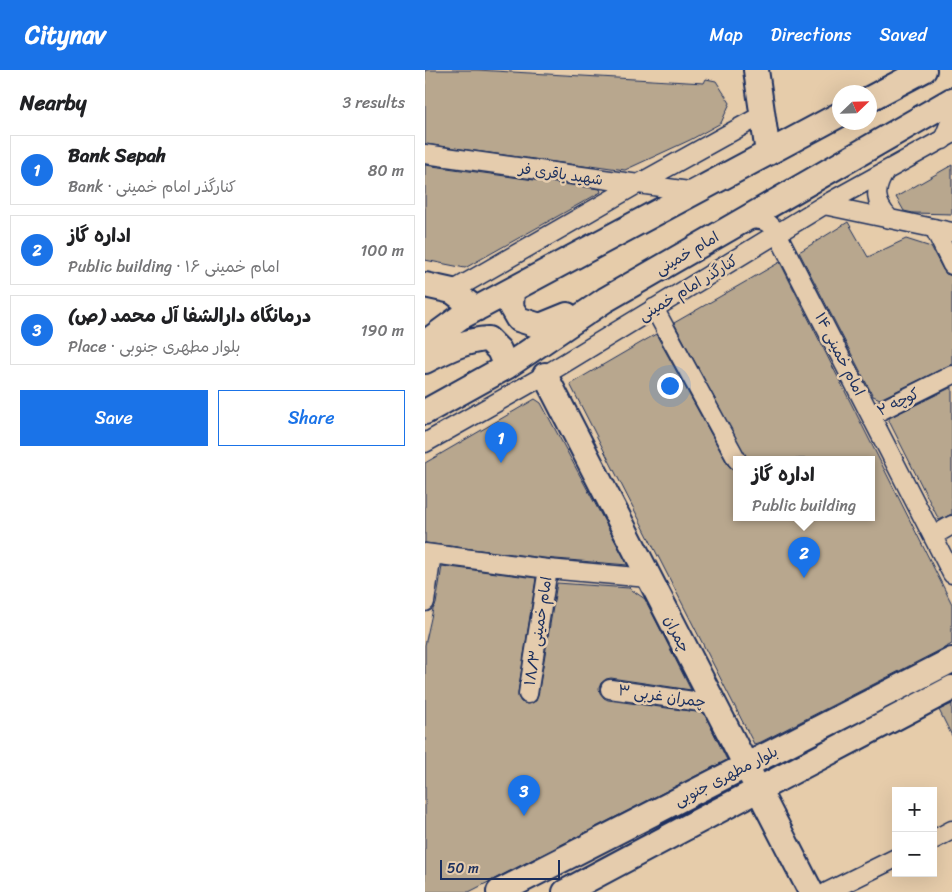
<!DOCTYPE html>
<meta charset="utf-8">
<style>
:root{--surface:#fff;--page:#f6f6f6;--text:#202124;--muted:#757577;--line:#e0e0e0;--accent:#1a73e8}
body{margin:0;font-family:Sriracha,"Playpen Sans Arabic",sans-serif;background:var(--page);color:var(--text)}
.controls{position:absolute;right:15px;bottom:15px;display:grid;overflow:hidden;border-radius:0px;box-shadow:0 5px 20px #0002}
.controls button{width:45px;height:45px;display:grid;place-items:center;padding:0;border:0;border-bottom:1px solid var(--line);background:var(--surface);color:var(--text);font:25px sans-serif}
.compass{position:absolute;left:407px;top:15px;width:45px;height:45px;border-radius:50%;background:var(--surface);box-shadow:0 5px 20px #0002;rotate:67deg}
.scale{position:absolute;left:15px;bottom:12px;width:120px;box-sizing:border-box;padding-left:5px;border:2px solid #1b2f5e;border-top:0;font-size:14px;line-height:18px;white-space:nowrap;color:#1b2f5e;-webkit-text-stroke:4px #e5ccad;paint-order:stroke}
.you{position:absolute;left:244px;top:315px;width:18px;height:18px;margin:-12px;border:4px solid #fff;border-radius:50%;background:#1a73e8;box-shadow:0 0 0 8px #1a73e833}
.badge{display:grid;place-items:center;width:32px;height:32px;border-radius:50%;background:var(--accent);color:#fff;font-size:16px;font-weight:700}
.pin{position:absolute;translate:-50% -41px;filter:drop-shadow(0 1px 2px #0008)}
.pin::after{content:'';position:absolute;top:26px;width:18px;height:15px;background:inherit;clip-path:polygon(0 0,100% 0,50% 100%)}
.popup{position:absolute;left:308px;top:386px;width:142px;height:65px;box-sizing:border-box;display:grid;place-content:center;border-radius:0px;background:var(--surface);filter:drop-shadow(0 1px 4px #0005);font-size:16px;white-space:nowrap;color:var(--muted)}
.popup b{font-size:19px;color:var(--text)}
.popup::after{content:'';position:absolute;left:50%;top:100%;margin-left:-10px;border:10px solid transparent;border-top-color:var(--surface)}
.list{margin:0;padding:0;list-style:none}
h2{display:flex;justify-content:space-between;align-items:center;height:65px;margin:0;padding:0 20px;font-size:21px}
h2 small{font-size:16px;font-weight:400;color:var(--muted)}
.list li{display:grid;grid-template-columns:32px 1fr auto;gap:15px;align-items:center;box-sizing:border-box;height:70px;margin:0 10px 10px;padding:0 10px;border:1px solid var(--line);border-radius:0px}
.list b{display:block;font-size:19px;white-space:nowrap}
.list p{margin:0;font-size:16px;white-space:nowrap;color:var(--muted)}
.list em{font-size:16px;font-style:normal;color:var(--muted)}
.actions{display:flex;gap:10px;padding:15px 20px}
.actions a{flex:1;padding:11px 0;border:1px solid var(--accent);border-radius:0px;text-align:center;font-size:18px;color:var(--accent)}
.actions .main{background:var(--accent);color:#fff}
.map{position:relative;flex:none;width:527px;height:822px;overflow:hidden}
header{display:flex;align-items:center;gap:30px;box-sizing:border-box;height:70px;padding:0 25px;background:var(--accent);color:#fff}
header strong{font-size:24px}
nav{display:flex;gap:28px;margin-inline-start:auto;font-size:18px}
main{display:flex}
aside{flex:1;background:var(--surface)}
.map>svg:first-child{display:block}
</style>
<header>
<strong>Citynav</strong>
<nav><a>Map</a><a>Directions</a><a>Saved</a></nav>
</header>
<main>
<aside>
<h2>Nearby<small>3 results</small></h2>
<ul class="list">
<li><span class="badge">1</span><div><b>Bank Sepah</b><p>Bank · کنارگذر امام خمینی</p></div><em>80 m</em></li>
<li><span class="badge">2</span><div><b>اداره گاز</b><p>Public building · امام خمینی ۱۶</p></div><em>100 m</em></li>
<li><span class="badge">3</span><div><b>درمانگاه دارالشفا آل محمد (ص)</b><p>Place · بلوار مطهری جنوبی</p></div><em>190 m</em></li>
</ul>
<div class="actions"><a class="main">Save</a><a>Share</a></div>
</aside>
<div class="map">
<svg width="527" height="822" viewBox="0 0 527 822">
<rect width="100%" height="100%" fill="#e6ccaa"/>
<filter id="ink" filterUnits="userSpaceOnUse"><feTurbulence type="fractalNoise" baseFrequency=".02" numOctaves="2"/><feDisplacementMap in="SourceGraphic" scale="10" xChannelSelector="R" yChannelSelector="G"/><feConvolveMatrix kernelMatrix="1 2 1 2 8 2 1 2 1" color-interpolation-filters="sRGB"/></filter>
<g filter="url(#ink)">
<path fill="#b8a78e" stroke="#1b2f5e" d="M0 0H52L279 13 281 9 291 11 305 33 296 53 265 70 200 100 165 95 166 97 0 74Z
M0 95 175 119 176 122 40 198 0 190Z
M527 95V144L488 143 479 141 471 127Z
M423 152 443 187 481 169 506 177 518 200 521 204 527 206V294L455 329 448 326 374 182Z
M355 192 527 534V574L336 672 329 674 145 314 231 264 303 395 307 399 312 401V447H446V389H322L249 253Z
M527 317V444L514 450 464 351V348Z
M110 329 116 333 203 495 119 488 0 473V393Z
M17 496 111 508 93 622V627L96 632 102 634 111 631 113 626 132 513 204 518 220 529 266 620 186 608 181 609 176 613 174 618 175 623 179 628 183 630 279 643 302 690 44 822H0V575L8 539 11 534Z
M527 634V666L514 640Z"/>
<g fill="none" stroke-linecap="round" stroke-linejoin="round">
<defs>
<path id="street" d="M518 70 527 47
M0 84 271 122
M460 102C449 119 449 132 464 148
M399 135 527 162
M317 151C334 148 342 148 352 163L527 504
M509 158 527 195
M27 221 211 115 337 45
M229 238 312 390
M447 345 527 305
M0 373 120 305 399 135 527 64
M508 466 527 455
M0 483 123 499 223 508
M0 532 7 484
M185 619 289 634
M103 624 123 499
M508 770 527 760
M402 822 471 788"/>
<path id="secondary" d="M331 0 343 83
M444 29 499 0
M0 215 27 221 51 239
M87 220 86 237 93 249 115 256 142 245
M0 273 34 248 51 239 414 45
M0 291C20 281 40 270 63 269L74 280 81 297
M120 305 386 822
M0 342 81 297 180 230 527 30
M74 822 527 590
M140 822C268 753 398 686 527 618"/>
</defs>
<use href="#street" stroke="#1b2f5e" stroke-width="21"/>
<use href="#secondary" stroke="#1b2f5e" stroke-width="28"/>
<use href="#street" stroke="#e5ccad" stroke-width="18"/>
<use href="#secondary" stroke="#e5ccad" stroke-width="24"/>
</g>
</g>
<g text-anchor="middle" stroke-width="5" stroke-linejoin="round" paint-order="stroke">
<g font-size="15" fill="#1b2f5e" stroke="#e5ccad">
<text transform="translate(136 104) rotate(8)" y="5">شهید باقری فر</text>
<text transform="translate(262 183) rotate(-30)" y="5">امام خمینی</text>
<text transform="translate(263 218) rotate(-31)" y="5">کنارگذر امام خمینی</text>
<text transform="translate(415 284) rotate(63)" y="5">امام خمینی ۱۴</text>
<text transform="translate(473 332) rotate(-26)" y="5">کوچه ۲</text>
<text transform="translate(113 561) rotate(-81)" y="5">امام خمینی ۱۸/۳</text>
<text transform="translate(252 564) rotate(63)" y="5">چمران</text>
<text transform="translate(237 626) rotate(8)" y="5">چمران غربی ۳</text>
<text transform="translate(301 706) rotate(-27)" y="5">بلوار مطهری جنوبی</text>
</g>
</g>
</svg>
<div class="controls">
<button>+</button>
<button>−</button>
</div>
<svg class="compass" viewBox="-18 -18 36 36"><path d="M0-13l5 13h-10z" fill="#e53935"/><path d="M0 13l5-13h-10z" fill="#757577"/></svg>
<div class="scale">50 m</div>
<div class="you"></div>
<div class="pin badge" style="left:76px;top:393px">1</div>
<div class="pin badge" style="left:379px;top:508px">2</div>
<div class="popup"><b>اداره گاز</b>Public building</div>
<div class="pin badge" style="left:99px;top:746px">3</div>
</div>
</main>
